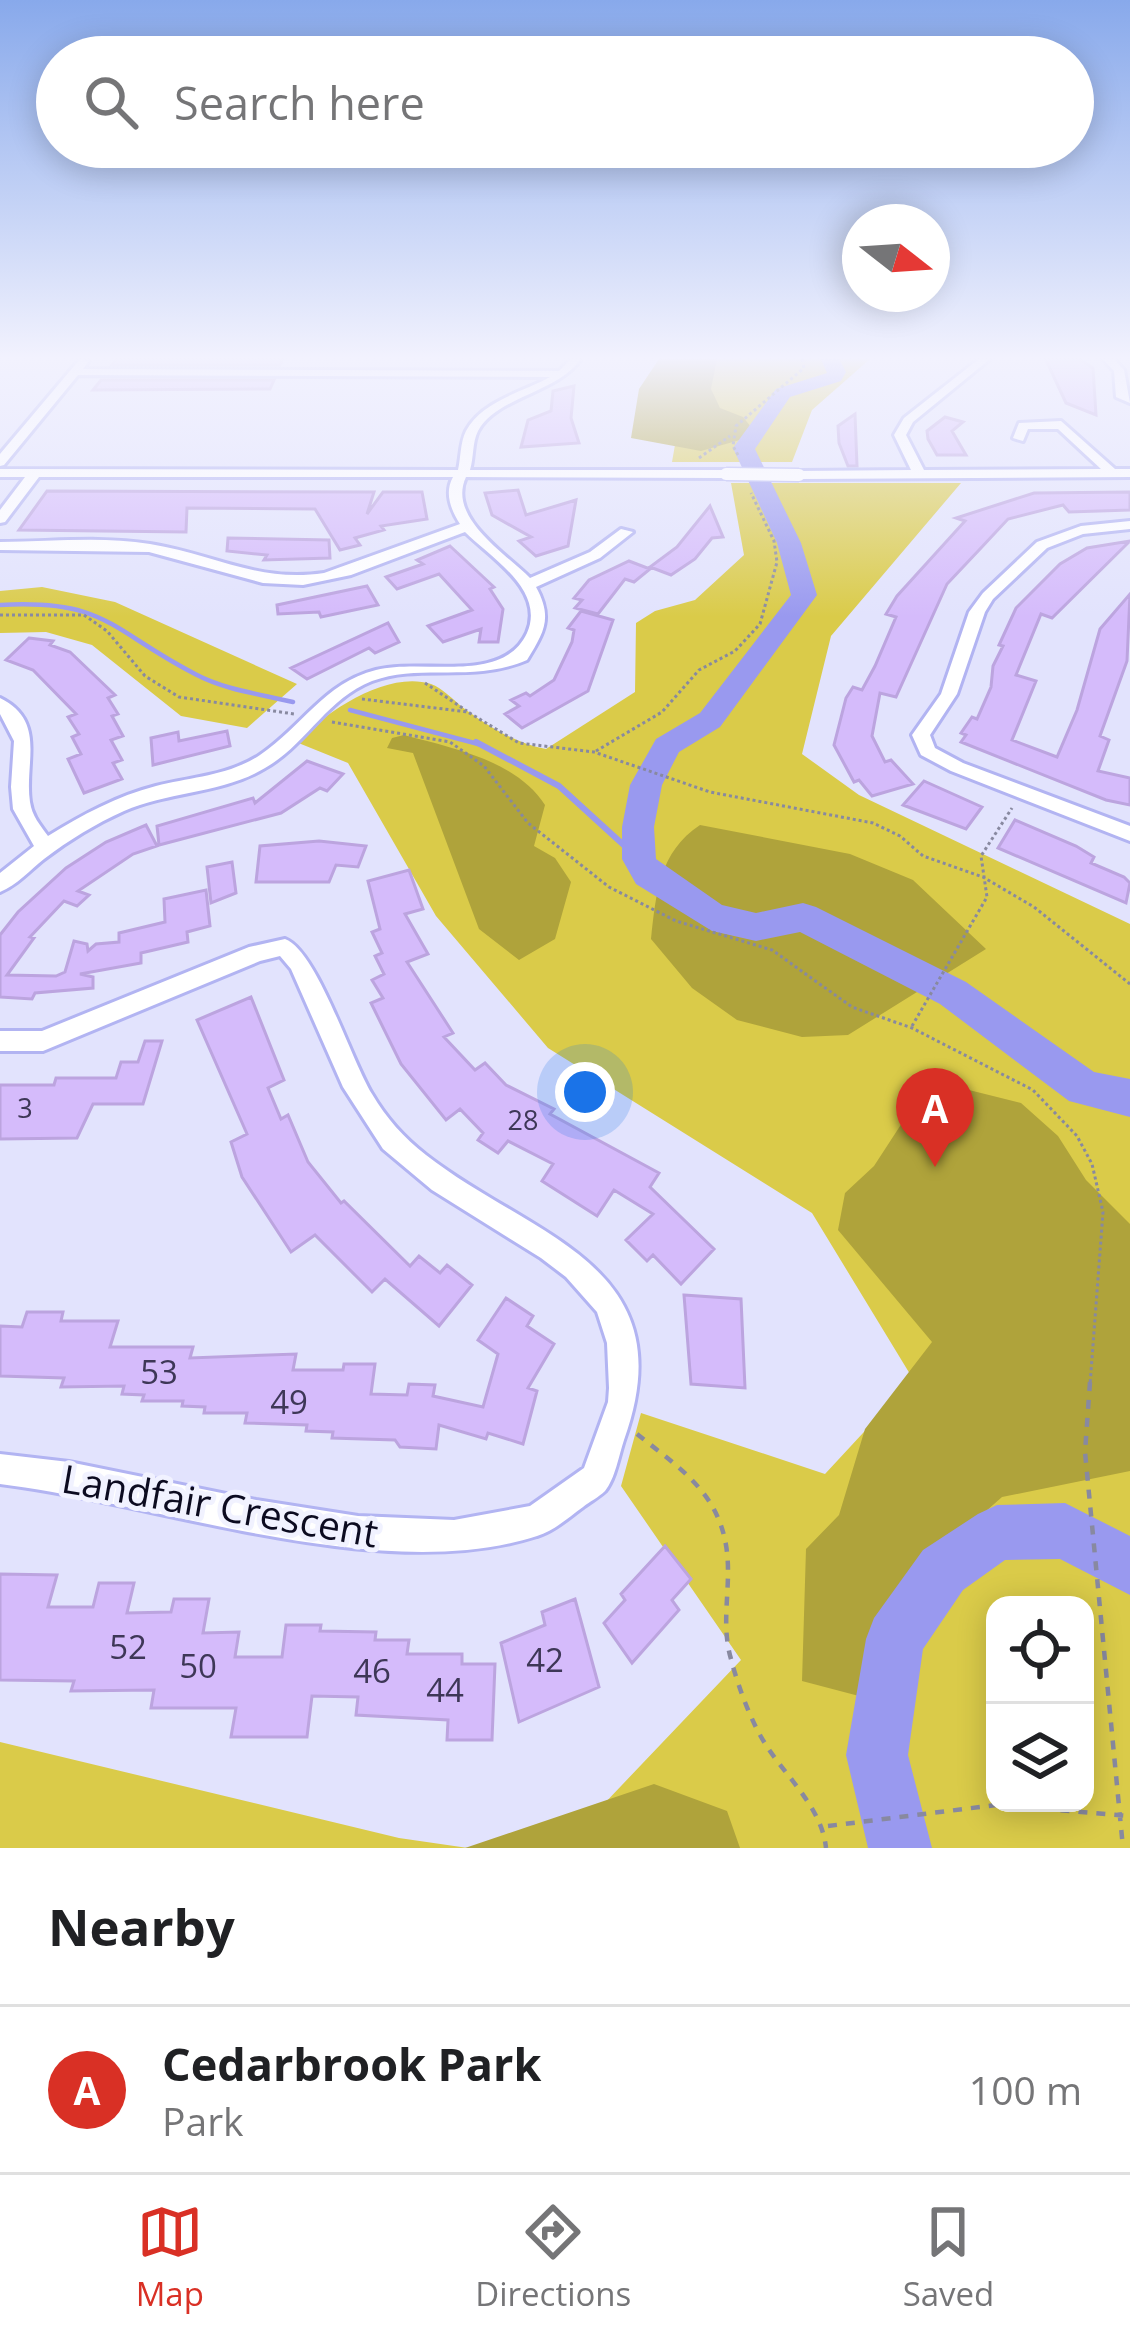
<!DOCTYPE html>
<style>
:root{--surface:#fff;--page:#f6f6f6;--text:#202124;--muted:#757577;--line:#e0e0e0;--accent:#d93025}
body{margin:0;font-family:"Open Sans",sans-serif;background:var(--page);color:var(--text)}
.controls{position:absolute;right:36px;bottom:36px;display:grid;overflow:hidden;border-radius:24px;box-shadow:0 6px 30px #0003}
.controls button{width:108px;height:108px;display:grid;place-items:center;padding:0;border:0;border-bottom:3px solid var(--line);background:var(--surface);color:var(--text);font:60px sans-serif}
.compass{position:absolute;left:842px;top:204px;width:108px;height:108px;border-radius:50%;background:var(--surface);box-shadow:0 6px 30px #0003;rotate:107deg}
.you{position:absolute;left:585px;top:1092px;width:42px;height:42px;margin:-30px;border:9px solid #fff;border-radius:50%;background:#1a73e8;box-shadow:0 0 0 18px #1a73e833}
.badge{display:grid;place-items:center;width:78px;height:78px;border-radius:50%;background:var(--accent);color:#fff;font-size:39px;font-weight:700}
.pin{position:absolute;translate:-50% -99px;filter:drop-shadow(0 3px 6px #0008)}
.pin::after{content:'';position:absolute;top:63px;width:42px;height:36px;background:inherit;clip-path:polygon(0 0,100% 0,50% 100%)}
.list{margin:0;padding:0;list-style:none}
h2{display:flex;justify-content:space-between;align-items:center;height:156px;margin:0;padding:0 48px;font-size:51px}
h2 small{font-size:39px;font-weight:400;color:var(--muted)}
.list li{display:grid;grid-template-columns:78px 1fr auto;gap:36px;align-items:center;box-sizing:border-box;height:168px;padding:0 48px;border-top:3px solid var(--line)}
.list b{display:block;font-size:45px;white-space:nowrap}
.list p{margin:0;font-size:39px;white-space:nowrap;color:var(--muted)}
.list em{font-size:39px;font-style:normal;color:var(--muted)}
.icon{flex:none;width:66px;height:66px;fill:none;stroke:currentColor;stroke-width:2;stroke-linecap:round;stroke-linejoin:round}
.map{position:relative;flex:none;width:1130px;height:1848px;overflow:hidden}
.search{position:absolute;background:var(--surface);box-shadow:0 6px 30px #0003;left:36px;right:36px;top:36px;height:132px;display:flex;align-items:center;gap:30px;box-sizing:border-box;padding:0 42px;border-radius:66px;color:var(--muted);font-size:45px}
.sheet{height:324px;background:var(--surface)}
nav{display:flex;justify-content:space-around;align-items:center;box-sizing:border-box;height:168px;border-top:3px solid var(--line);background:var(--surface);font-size:33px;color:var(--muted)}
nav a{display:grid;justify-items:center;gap:6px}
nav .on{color:var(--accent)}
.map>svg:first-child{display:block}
</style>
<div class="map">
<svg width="1130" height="1848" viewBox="0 0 1130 1848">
<rect width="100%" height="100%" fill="#e2e3fd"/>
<path fill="#dacb49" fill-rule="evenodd" d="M690 359H870L812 410 792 462H672Z
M731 483H961L831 636 802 754 859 795 1130 924V1848H562L741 1660 621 1486 641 1413 825 1474 913 1379 812 1213 548 1048 436 916 348 763 296 742C325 713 386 670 431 684 442 688 454 700 462 707 488 726 514 743 546 749L635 692 636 623 655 611 695 600 744 555ZM995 1605H1085V1803H995Z
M42 587 115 602 297 684 247 728 181 716 92 645 46 632 0 633V591Z
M0 1742 399 1838 468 1848H0Z"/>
<path fill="#afa33b" d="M659 359H717L711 389 720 408 743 417 751 427 747 438 701 451 631 438 639 389Z
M404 735C452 748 516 760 545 805L534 846 555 858 571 882 555 939 519 960 479 929 413 753 387 748 392 738Z
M700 825 850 854 913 880 986 949 848 1035 802 1037 737 1020 692 988 651 939C656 894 659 852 700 825Z
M961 1088 1021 1103 1058 1136 1086 1180 1130 1224V1471L1002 1497 968 1527 893 1674 859 1696 802 1681 806 1549 839 1515 865 1429 932 1342 838 1230 845 1193 874 1166 917 1100Z
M654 1784 727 1811 740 1848H465Z"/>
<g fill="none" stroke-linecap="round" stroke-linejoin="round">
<path stroke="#9999ef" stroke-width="4.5" d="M0 605C106 599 110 630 195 674 225 690 260 694 293 702
M350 710 482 745"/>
<path stroke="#9999ef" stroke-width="6" d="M476 742 559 786 639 859"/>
<path fill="#9999ef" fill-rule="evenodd" d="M821 359H839L846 372 841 381 790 397 755 449 801 543 817 595 720 727 679 752 662 785 654 827 656 859 722 905 756 913 803 903 816 907 966 982 1094 1072 1130 1079V1117L1069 1101 940 1004 800 932 756 941 712 931 636 884 622 859V827L630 785 656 739 700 713 791 595 777 543 733 448 776 389 827 373Z
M1065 1503 1130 1536V1595L1060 1559 1005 1560 963 1590 923 1649 908 1755 932 1848H868L846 1755 866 1639 874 1618 923 1550 978 1514 997 1505Z"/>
</g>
<path fill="#d5bbfb" stroke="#bca4df" stroke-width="3" d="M117 358H283L280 365H112Z
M1045 358H1078L1093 368 1096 415 1066 403Z
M101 380H274L270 389 93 390Z
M574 386 571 418 579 443 521 447 528 420 551 411 553 391Z
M855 414 857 466H848L839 443 838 426Z
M945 417 963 422 952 431 966 455H937L928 439 927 431Z
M518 490 526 515 576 500 568 546 536 556 519 541 531 537 492 515 485 493Z
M47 491 374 492 367 514 383 492H422L427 519 381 526 384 530 355 538 360 545 340 550 315 509 187 508 186 532 19 530Z
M1130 492V510L1069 512 1063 505 1008 519 980 549 947 584 896 697 880 693 872 736 885 762 891 760 913 784 872 796 859 780 854 782 834 745 846 698 853 687 862 690 875 666 896 617 886 614 897 596 965 521 956 518 1034 493Z
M710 506 723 537 712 538 695 559 671 575 650 567 677 547Z
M228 538 329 540 330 558 264 560 267 555 227 551Z
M1130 541 1052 618 1041 614 1016 675 1036 681 1012 740 1057 757 1077 710 1100 629 1130 594 1127 661 1100 736 1109 740 1098 771 1130 778V805L1106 800 961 742 966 735 961 733 972 717 977 719 991 687 993 666 1003 646 999 645 1016 608 1060 564 1087 548Z
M450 546 494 587 490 589 503 609 498 642H479L481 629 443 642 428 626 472 610 439 574 397 589 386 577 423 564 417 560Z
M629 561 650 569 634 582 625 579 598 614 575 608 582 600 574 598 589 580Z
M367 586 378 605 321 617 319 612 278 614 277 605Z
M581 611 613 620 588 691 522 728 505 714 519 706 511 700 526 693 530 696 554 680 572 642 574 630 568 628Z
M388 623 399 642 375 653 369 648 307 679 291 668Z
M29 638 53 641 50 645 70 652 115 695 108 698 118 714 112 716 123 736 111 740 122 760 113 763 122 779 84 793 68 759 81 754 72 737 79 734 68 717 76 714 33 670 6 660Z
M227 731 230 746 153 765 151 738 178 732 179 741Z
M307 761 343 774 327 791 320 788 281 813 159 845 157 826 253 798 255 803Z
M924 781 982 807 966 829 903 805Z
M1015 820 1076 846 1094 857 1091 863 1124 877 1130 883 1126 903 998 848Z
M146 825 157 846 133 854 78 891 89 895 77 906 64 901 30 937 34 938 7 975 56 976 65 972 74 941 87 944 88 951 96 944 119 942V933L165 922 164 899 206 890 210 926 187 932 188 942 141 953V963L80 974 93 977V988L35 993 32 999 0 997V935L18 912 66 868 106 842Z
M319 841 366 846 358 867 336 865 329 882H256L260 846Z
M232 862 236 893 211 903 207 867Z
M409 870 423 909 405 914 428 954 407 962 453 1033 444 1037 475 1070 485 1063 506 1085 554 1109 550 1114 659 1173 650 1187 714 1249 681 1284 653 1255 647 1261 626 1240 653 1214 614 1190 597 1216 542 1181 553 1164 508 1141 498 1153 478 1140 483 1133 460 1109 446 1120 401 1064 371 1003 383 998 372 980 384 974 375 956 382 953 372 932 380 929 368 881Z
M251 997 284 1080 268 1088 281 1119 288 1115 308 1162 341 1203 344 1201 410 1266 419 1256 440 1273 447 1265 472 1285 439 1326 385 1279 372 1292 315 1235 291 1252 242 1177 231 1142 247 1134 197 1020Z
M145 1041H162L143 1104H93L77 1138 0 1139V1085H54L56 1078H116L121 1062H138Z
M684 1295 741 1299 745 1388 691 1384Z
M506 1298 533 1316 527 1326 554 1344 528 1388 537 1391 523 1444 488 1433 486 1439 439 1425 436 1449 400 1447 395 1440 332 1438 333 1432 306 1431 307 1425 245 1423 247 1413H204L205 1407 182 1406 183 1401H142L144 1395 122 1394 124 1386 61 1387 64 1378 0 1376V1326L22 1327 27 1312H63L61 1321H118L110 1347H193L190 1358 296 1354 293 1370H343L344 1364H375L371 1394 407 1395 409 1384 435 1385 433 1396 483 1407 498 1354 478 1340Z
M665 1546 691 1579 672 1600 679 1610 632 1663 604 1623 625 1600 621 1594Z
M0 1574 57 1575 48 1607H93L99 1583H134L127 1613 171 1612 174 1599H209L203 1633 239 1632 235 1657H282L286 1625H321L320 1631 376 1632 375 1640H409L407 1654H462V1664H495L492 1740H447L448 1720 356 1715 358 1697 312 1696 307 1737H231L236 1708H151L154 1690 71 1691 74 1681 0 1680Z
M575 1599 599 1687 519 1722 501 1643 545 1625 542 1612Z"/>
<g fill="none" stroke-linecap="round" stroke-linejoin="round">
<defs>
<path id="minor" d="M80 359 89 361 83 369 559 371 571 359H581C557 393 496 397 478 431 472 443 474 457 470 470H726L732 474 726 478 466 477C447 517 505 553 530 578L590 552 621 529 633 532 600 558 536 587C553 618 544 632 527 660 473 683 421 663 372 681 326 699 306 745 265 768 222 794 169 791 124 811 95 824 69 840 44 859 30 870 17 885 0 892V873L34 846 13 809 11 787 14 741 0 714V698C47 721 24 763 30 802 32 816 40 825 48 836 82 815 117 796 156 786 191 777 228 776 260 755 302 727 324 683 376 670 422 658 503 685 527 633 546 590 490 557 465 532L351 575 303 585 263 583 149 552 0 550V542C50 542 101 536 150 544 213 554 258 583 324 573L460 524C451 510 444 493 453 477H39L5 522 0 523V510L25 477H0V469L458 470C461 457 460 443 466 431 482 401 523 392 550 377L78 375 4 465 0 466V454Z
M979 359H990L913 422 906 435 924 470 1101 469 1058 429H1028L1023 441 1013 438 1019 423 1061 421 1115 469H1130V477L799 479 793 475 799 471 911 470 894 435 904 418Z
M1103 359H1114L1124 370 1130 403 1116 397 1114 371Z
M1130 521V529L1083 534 1047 548 993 599 985 612 957 694 930 735 935 748 963 763 1130 826V841L951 771 921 755 912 735 941 694 969 612 983 593 1037 542 1081 526Z
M285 939C317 951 351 1060 372 1094 386 1118 404 1138 426 1155 532 1238 687 1264 624 1440 619 1455 615 1479 605 1491 599 1497 589 1502 583 1507 569 1517 554 1531 537 1536 381 1586 162 1504 0 1484V1454L69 1462 256 1500 358 1516 454 1520 530 1506 584 1468 608 1402 609 1388 607 1343 597 1312 566 1277 541 1258 432 1190 383 1149 343 1087 291 969 280 956 260 961 43 1051H0V1031H42L249 947Z"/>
</defs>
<use href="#minor" stroke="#b2b4f2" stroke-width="6"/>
<path stroke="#8889a0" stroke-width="3" stroke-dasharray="3 3" stroke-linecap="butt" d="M738 455 733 446 736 426 804 368 802 359
M699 458 730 436
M0 615H84L107 631 145 676 179 697 294 714
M425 683 467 711
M362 699 468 712 519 743 594 752 710 792 873 823 900 836 923 856 983 877 1034 907 1130 984
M332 722 450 742 484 766 528 823 609 887 676 921 772 950 852 1007 912 1028 1033 1090 1077 1136 1092 1164 1103 1212 1090 1385
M596 751 662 712 699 670 735 651 760 624 777 562 774 541 751 493
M912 1026 987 897 981 856 1012 808"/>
<path stroke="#8889a0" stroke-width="4.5" stroke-dasharray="9 9" stroke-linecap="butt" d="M1090 1382 1085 1452 1123 1848
M637 1434C663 1455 693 1475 711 1504 744 1560 716 1608 731 1659 738 1686 751 1722 766 1745 787 1778 822 1808 826 1848
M828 1826 996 1805 1130 1816"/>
<use href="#minor" fill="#fff" fill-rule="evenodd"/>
<defs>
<path id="minor-bridge" d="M726 474 799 475"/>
</defs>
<use href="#minor-bridge" stroke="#b2b4f2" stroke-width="15" stroke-linecap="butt"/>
<use href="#minor-bridge" stroke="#fff" stroke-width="12"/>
</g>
<linearGradient id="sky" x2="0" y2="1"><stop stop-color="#88a9eb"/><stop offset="0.58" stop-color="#f2f2fe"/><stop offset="1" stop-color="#f2f2fe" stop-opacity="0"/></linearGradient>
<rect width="1130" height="617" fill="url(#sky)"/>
<g text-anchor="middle" stroke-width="10" stroke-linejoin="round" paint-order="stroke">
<g font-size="27" fill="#3e3757">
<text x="25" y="1118">3</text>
<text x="523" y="1130">28</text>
</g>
<g font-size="33" fill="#3e3757">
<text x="159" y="1384">53</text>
<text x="289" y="1414">49</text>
<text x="128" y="1659">52</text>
<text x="545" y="1672">42</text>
<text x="198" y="1678">50</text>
<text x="372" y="1683">46</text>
<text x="445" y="1702">44</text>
</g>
<g font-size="39" fill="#0c0b20" stroke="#f1f2ff">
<text transform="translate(220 1506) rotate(10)" y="14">Landfair Crescent</text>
</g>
</g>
</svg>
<div class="controls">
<button><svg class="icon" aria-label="locate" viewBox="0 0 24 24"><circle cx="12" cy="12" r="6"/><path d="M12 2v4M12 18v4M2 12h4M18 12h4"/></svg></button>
<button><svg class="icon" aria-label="layers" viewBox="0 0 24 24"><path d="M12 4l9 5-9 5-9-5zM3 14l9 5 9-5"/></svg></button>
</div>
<svg class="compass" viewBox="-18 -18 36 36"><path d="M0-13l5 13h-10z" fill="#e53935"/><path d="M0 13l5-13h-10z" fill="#757577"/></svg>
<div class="you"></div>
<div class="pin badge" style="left:935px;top:1167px">A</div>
<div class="search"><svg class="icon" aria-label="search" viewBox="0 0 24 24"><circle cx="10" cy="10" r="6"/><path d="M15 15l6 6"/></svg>Search here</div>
</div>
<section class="sheet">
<h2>Nearby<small></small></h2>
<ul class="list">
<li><span class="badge">A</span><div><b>Cedarbrook Park</b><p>Park</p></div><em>100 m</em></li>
</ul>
</section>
<nav>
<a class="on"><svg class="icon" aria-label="map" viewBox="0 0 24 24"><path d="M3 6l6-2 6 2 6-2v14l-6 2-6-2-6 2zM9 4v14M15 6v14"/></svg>Map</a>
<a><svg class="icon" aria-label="directions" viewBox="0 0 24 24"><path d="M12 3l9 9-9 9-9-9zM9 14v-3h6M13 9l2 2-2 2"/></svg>Directions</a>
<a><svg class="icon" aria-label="saved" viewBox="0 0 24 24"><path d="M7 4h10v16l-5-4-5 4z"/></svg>Saved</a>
</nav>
